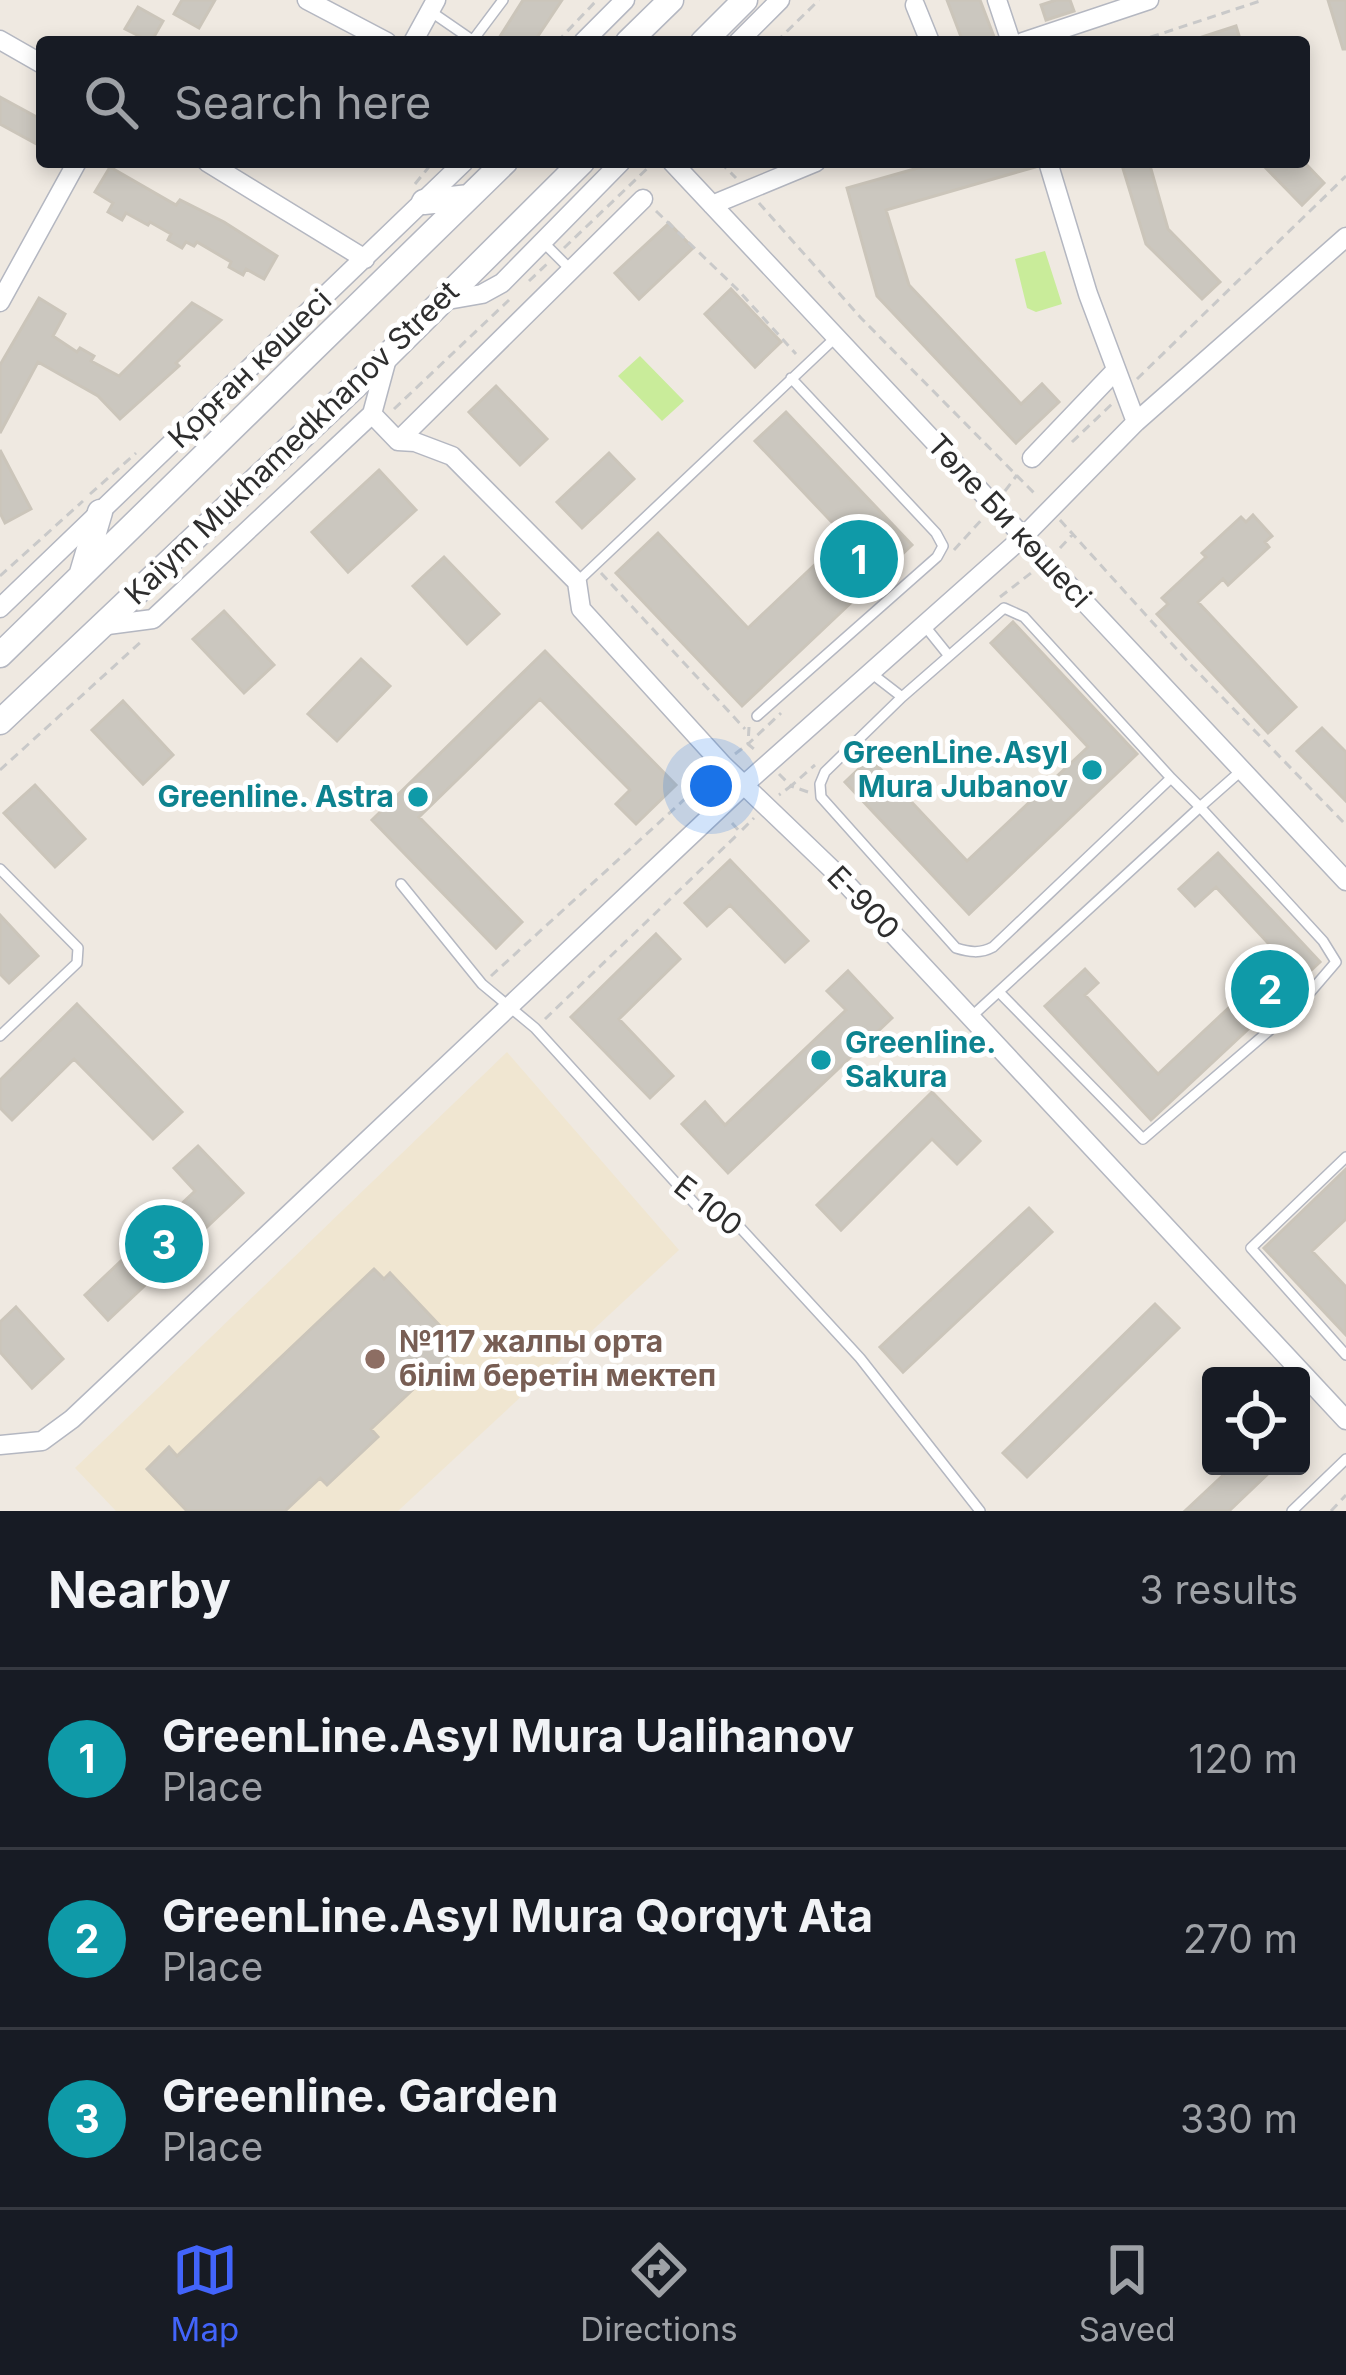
<!DOCTYPE html>
<meta charset="utf-8">
<style>
:root{--surface:#171b24;--page:#20242c;--text:#f1f3f6;--muted:#9ea1a6;--line:#363941;--accent:#4264fb}
body{margin:0;font-family:Inter,sans-serif;background:var(--page);color:var(--text)}
.controls{position:absolute;right:36px;bottom:36px;display:grid;overflow:hidden;border-radius:12px;box-shadow:0 6px 18px #0003}
.controls button{width:108px;height:108px;display:grid;place-items:center;padding:0;border:0;border-bottom:3px solid var(--line);background:var(--surface);color:var(--text);font:60px sans-serif}
.you{position:absolute;left:711px;top:786px;width:42px;height:42px;margin:-30px;border:9px solid #fff;border-radius:50%;background:#1a73e8;box-shadow:0 0 0 18px #1a73e833}
.badge{display:grid;place-items:center;width:78px;height:78px;border-radius:50%;background:var(--accent);color:#fff;font-size:39px;font-weight:700}
.pin{position:absolute;translate:-50% -50%;border:6px solid #fff;box-shadow:0 3px 12px #0006}
.list{margin:0;padding:0;list-style:none}
h2{display:flex;justify-content:space-between;align-items:center;height:156px;margin:0;padding:0 48px;font-size:51px}
h2 small{font-size:39px;font-weight:400;color:var(--muted)}
.list li{display:grid;grid-template-columns:78px 1fr auto;gap:36px;align-items:center;box-sizing:border-box;height:180px;padding:0 48px;border-top:3px solid var(--line)}
.list b{display:block;font-size:45px;white-space:nowrap}
.list p{margin:0;font-size:39px;white-space:nowrap;color:var(--muted)}
.list em{font-size:39px;font-style:normal;color:var(--muted)}
.icon{flex:none;width:66px;height:66px;fill:none;stroke:currentColor;stroke-width:2;stroke-linecap:round;stroke-linejoin:round}
.map{position:relative;flex:none;width:1346px;height:1511px;overflow:hidden}
.search{position:absolute;background:var(--surface);box-shadow:0 6px 18px #0003;left:36px;right:36px;top:36px;height:132px;display:flex;align-items:center;gap:30px;box-sizing:border-box;padding:0 42px;border-radius:12px;color:var(--muted);font-size:45px}
.sheet{height:696px;background:var(--surface)}
nav{display:flex;justify-content:space-around;align-items:center;box-sizing:border-box;height:168px;border-top:3px solid var(--line);background:var(--surface);font-size:33px;color:var(--muted)}
nav a{display:grid;justify-items:center;gap:6px}
nav .on{color:var(--accent)}
.map>svg:first-child{display:block}
</style>
<div class="map">
<svg width="1346" height="1511" viewBox="0 0 1346 1511">
<rect width="100%" height="100%" fill="#efe9e1"/>
<path fill="#f0e6d1" d="M507 1052 679 1250 398 1511H116L75 1468Z"/>
<path fill="#c9ec9a" d="M1045 251 1062 304 1036 312 1027 308 1015 259Z
M640 356 684 401 662 421 618 376Z"/>
<path fill="#cbc7bf" stroke="#cbc5ba" stroke-width="3" d="M182 0H215L199 28 174 14Z
M523 0H562L534 42H505L499 38Z
M947 0H980L996 42H963Z
M1056 0H1070L1074 11 1046 20 1041 5Z
M1328 0H1346V49H1343Z
M138 7 163 21 151 42 125 29Z
M1236 26 1241 42H1194L1193 40Z
M0 97 42 120V147L0 124Z
M939 162H1035V167L886 210 909 285 1021 404 1042 384 1059 402 1016 443 877 296 847 188Z
M1121 162H1149L1168 229 1220 282 1202 299 1146 244Z
M1260 162H1304L1324 183 1302 205Z
M110 167 176 205 180 200 224 222 277 256 264 279 246 269 243 275 229 267 231 262 197 242 194 246 186 242 182 248 168 240 171 234 150 222 148 225 126 213 122 220 108 212 113 203 95 192Z
M669 223 693 248 639 299 615 273Z
M731 289 781 342 755 367 705 314Z
M39 298 65 314 53 336 77 352 80 348 94 356 91 361 119 376 192 303 221 320 176 363 179 366 120 419 98 396 38 362 0 433V365Z
M496 386 547 439 520 465 469 412Z
M786 412 912 545 742 706 616 573 658 533 748 628 845 536 755 441Z
M0 450 31 509 5 523 0 513Z
M609 453 634 479 582 528 557 502Z
M379 470 416 510 348 572 312 532Z
M1253 515 1272 536 1265 542 1269 547 1228 585 1223 579 1198 602 1296 707 1268 733 1157 614 1168 604 1162 598 1206 557 1202 553 1241 517 1246 522Z
M444 557 499 614 467 644 413 586Z
M224 611 274 665 244 693 193 639Z
M1013 622 1137 754 969 914 845 782 870 758 967 861 1088 747 991 643Z
M545 651 676 785 636 824 616 804 630 790 540 699 419 817 522 922 496 948 372 820Z
M361 659 390 686 337 741 308 714Z
M123 701 173 755 143 784 92 730Z
M1322 728 1346 752V801L1297 751Z
M35 785 85 839 55 867 4 813Z
M1218 853 1320 962 1151 1120 1045 1006 1085 969 1098 983 1085 995 1158 1074 1282 958 1216 887 1195 906 1179 889Z
M730 860 808 941 785 962 730 905 707 926 685 903Z
M0 915 38 956 9 983 0 974Z
M656 934 680 959 619 1019 673 1076 650 1098 571 1017Z
M848 971 892 1018 728 1173 682 1124 705 1102 725 1125 846 1010 827 991Z
M77 1004 182 1112 153 1139 74 1059 12 1120 0 1108V1080Z
M932 1092 980 1141 957 1164 932 1139 841 1230 817 1205Z
M198 1146 243 1193 108 1320 85 1295 195 1191 174 1168Z
M1346 1169V1219L1312 1251 1346 1287V1335L1264 1248Z
M1029 1208 1052 1232 903 1372 880 1347Z
M374 1269 384 1279 390 1273 459 1346 371 1429 378 1437 327 1485 320 1478 285 1511H187L147 1469 169 1447 177 1456Z
M1155 1304 1179 1328 1027 1477 1003 1453Z
M16 1307 63 1359 32 1388 0 1352V1322Z
M1233 1466H1276L1229 1511H1185Z"/>
<g fill="none" stroke-linecap="round" stroke-linejoin="round">
<defs>
<path id="lane" d="M430 11 475 42
M473 40 503 0
M543 242 573 272
M577 582 835 338
M1004 608 1024 617 1171 778 993 947C980 954 969 952 956 948L821 797 820 784 825 772 902 697Z
M924 625 949 656
M871 673 902 697
M757 716 937 557 943 546 936 533 791 378
M1171 778 1200 807 1242 770
M0 869 78 948 77 963 0 1036
M401 884 482 984 535 1028 696 1205 735 1222 860 1358 980 1511
M971 1017 1200 807 1323 941 1336 962 1300 1004 1143 1139 999 992
M1346 1157 1251 1248 1346 1355
M1292 1511 1346 1459"/>
<path id="street" d="M307 0 387 42
M997 0 1011 42
M915 5 930 42
M0 40 42 64
M413 42 436 0
M583 42 625 0
M738 42 780 0
M1023 42 1149 0
M207 162 365 259
M672 162 1346 881
M1048 162 1088 294 1136 422
M712 205 816 162
M442 301 482 294 502 283 621 162
M0 302 77 162
M372 414 398 441 415 442 452 456 577 582 581 609 723 765 840 877 1346 1420
M398 441 643 199
M1032 458 1115 371
M0 608 464 162
M100 626 153 619 372 414 388 355
M0 1445 42 1441 72 1419 744 785 1023 537 1136 422 1346 237"/>
<path id="secondary" d="M628 42 671 0
M703 42 745 0
M424 202 469 197
M82 573 100 512
M0 655 505 162
M0 722 388 355 582 162"/>
</defs>
<use href="#lane" stroke="#b4b7c1" stroke-width="12"/>
<use href="#street" stroke="#b4b7c1" stroke-width="21"/>
<use href="#secondary" stroke="#b4b7c1" stroke-width="27"/>
<path stroke="#c9c9c9" stroke-width="3" stroke-dasharray="9 6" stroke-linecap="butt" d="M557 42 597 0
M776 42 819 0
M1136 42 1263 0
M720 162 736 178
M415 184 433 162
M759 203 861 318 1037 496
M656 211 737 289 796 354
M564 248 654 162
M529 281 548 263
M1137 379 1346 176
M394 409 509 300
M1072 442 1113 403
M1005 491 1017 475
M90 494 136 453
M1060 520 1192 666 1346 825
M1060 548 1073 534
M954 550 984 517
M601 573 745 729
M0 576 83 501
M1000 597 1035 570
M749 727 748 744 781 713
M735 754 748 744 755 750
M0 770 144 639
M779 774 791 786 779 795
M697 787 708 799
M808 792 791 786 815 765
M732 823 740 832 754 818
M491 976 710 776
M545 1019 737 835
M1331 1511 1346 1495"/>
<use href="#lane" stroke="#fff" stroke-width="9"/>
<use href="#street" stroke="#fff" stroke-width="18"/>
<use href="#secondary" stroke="#fff" stroke-width="24"/>
</g>
<g fill="#0f9aa8" stroke="#fff" stroke-width="4.5">
<circle cx="1092" cy="770" r="12"/>
<circle cx="418" cy="797" r="12"/>
<circle cx="821" cy="1060" r="12"/>
</g>
<circle fill="#8d6e63" stroke="#fff" stroke-width="4.5" cx="375" cy="1359" r="12"/>
<g text-anchor="middle" stroke-width="10" stroke-linejoin="round" paint-order="stroke">
<g font-size="30" fill="#2e2e2e" stroke="#fff">
<text transform="translate(250 369) rotate(-44)" y="10">Қорған көшесі</text>
<text transform="translate(292 443) rotate(-44)" y="10">Kaiym Mukhamedkhanov Street</text>
<text transform="translate(1009 521) rotate(47)" y="10">Төле Би көшесі</text>
<text transform="translate(863 903) rotate(46)" y="10">E-900</text>
<text transform="translate(708 1206) rotate(38)" y="10">E 100</text>
</g>
<g font-size="30" font-weight="bold" fill="#0d838f" stroke="#fff" text-anchor="end">
<text x="1068" y="763">GreenLine.Asyl<tspan x="1068" dy="34">Mura Jubanov</tspan></text>
<text x="394" y="807">Greenline. Astra</text>
<text x="845" y="1053" text-anchor="start">Greenline.<tspan x="845" dy="34">Sakura</tspan></text>
</g>
<g font-size="30" font-weight="bold" fill="#785e54" stroke="#fff" text-anchor="start">
<text x="399" y="1352">№117 жалпы орта<tspan x="399" dy="34">білім беретін мектеп</tspan></text>
</g>
</g>
</svg>
<div class="controls">
<button><svg class="icon" aria-label="locate" viewBox="0 0 24 24"><circle cx="12" cy="12" r="6"/><path d="M12 2v4M12 18v4M2 12h4M18 12h4"/></svg></button>
</div>
<div class="you"></div>
<div class="pin badge" style="left:859px;top:559px;background:#0f9aa8">1</div>
<div class="pin badge" style="left:1270px;top:989px;background:#0f9aa8">2</div>
<div class="pin badge" style="left:164px;top:1244px;background:#0f9aa8">3</div>
<div class="search"><svg class="icon" aria-label="search" viewBox="0 0 24 24"><circle cx="10" cy="10" r="6"/><path d="M15 15l6 6"/></svg>Search here</div>
</div>
<section class="sheet">
<h2>Nearby<small>3 results</small></h2>
<ul class="list">
<li><span class="badge" style="background:#0f9aa8">1</span><div><b>GreenLine.Asyl Mura Ualihanov</b><p>Place</p></div><em>120 m</em></li>
<li><span class="badge" style="background:#0f9aa8">2</span><div><b>GreenLine.Asyl Mura Qorqyt Ata</b><p>Place</p></div><em>270 m</em></li>
<li><span class="badge" style="background:#0f9aa8">3</span><div><b>Greenline. Garden</b><p>Place</p></div><em>330 m</em></li>
</ul>
</section>
<nav>
<a class="on"><svg class="icon" aria-label="map" viewBox="0 0 24 24"><path d="M3 6l6-2 6 2 6-2v14l-6 2-6-2-6 2zM9 4v14M15 6v14"/></svg>Map</a>
<a><svg class="icon" aria-label="directions" viewBox="0 0 24 24"><path d="M12 3l9 9-9 9-9-9zM9 14v-3h6M13 9l2 2-2 2"/></svg>Directions</a>
<a><svg class="icon" aria-label="saved" viewBox="0 0 24 24"><path d="M7 4h10v16l-5-4-5 4z"/></svg>Saved</a>
</nav>
